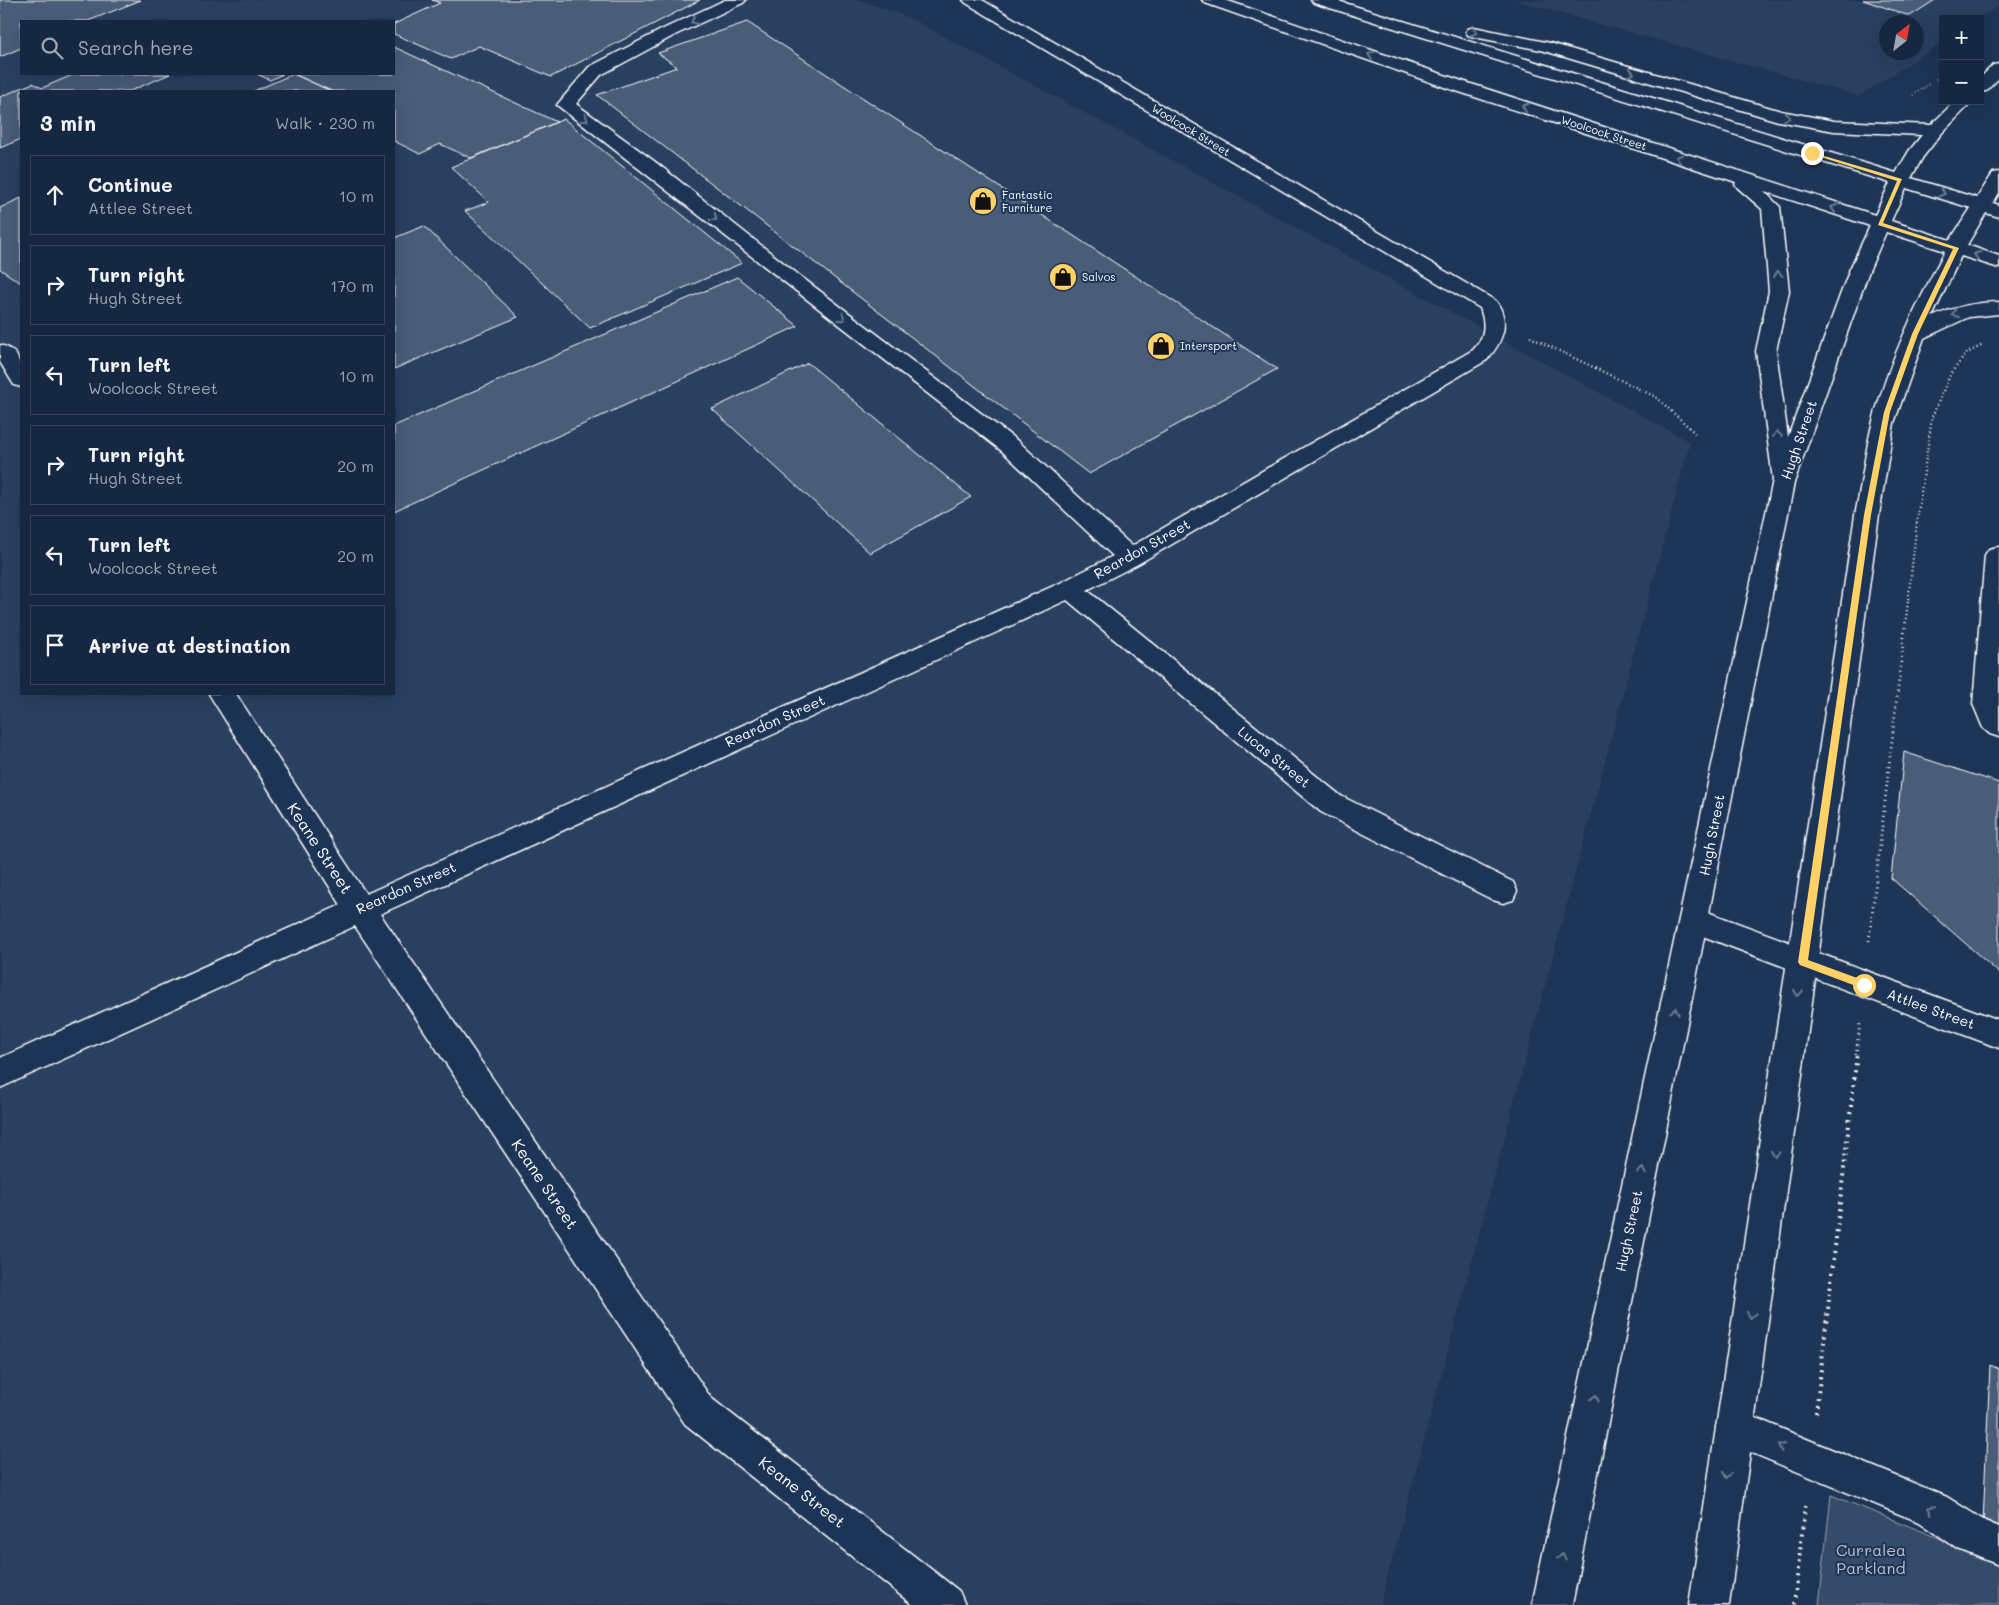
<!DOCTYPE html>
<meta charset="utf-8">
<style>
:root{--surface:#162841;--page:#23344c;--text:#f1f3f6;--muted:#9ea6b1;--line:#35445a}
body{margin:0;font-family:Mali,sans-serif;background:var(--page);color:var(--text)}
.controls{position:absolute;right:15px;top:15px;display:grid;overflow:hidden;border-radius:0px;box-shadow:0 5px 20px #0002}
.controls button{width:45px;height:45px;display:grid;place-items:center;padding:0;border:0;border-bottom:1px solid var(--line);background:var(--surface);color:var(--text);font:25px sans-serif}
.compass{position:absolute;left:1879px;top:15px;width:45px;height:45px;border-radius:50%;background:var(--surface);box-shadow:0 5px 20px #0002;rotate:31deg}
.stop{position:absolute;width:15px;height:15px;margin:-11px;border:4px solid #ffd166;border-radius:50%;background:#fff}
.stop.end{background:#ffd166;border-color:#fff;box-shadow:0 1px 5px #0008}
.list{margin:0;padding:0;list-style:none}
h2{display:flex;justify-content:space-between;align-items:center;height:65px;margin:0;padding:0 20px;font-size:21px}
h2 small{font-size:16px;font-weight:400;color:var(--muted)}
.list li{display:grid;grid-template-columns:32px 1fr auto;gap:15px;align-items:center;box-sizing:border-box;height:80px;margin:0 10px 10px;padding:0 10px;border:1px solid var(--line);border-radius:0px}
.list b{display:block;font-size:19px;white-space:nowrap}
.list p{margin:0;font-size:16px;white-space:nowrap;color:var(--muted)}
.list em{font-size:16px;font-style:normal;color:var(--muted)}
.icon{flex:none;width:28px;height:28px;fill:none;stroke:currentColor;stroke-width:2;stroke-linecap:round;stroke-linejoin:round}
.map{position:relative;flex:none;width:1999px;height:1605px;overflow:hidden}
.search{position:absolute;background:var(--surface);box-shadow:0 5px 20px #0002;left:20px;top:20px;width:375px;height:55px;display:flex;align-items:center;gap:12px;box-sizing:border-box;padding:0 18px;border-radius:0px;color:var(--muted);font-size:19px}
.panel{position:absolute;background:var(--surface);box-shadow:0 5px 20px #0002;left:20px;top:90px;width:375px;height:605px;border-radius:0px}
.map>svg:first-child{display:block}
</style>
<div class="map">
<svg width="1999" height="1605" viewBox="0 0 1999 1605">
<rect width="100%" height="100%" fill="#1d3557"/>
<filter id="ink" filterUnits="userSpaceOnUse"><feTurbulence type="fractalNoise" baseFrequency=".02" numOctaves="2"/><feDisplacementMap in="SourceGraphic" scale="10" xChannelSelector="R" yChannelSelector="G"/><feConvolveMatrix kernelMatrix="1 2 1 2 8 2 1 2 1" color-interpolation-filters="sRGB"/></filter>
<g filter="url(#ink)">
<path fill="#2a4161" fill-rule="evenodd" d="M0 0H860L910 18 1690 442 1380 1605H0ZM21 21H394V74H21ZM21 91H394V694H21Z
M1513 0H1999V5L1978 19H1943V42L1859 96ZM1886 22H1916V52H1886Z"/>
<path fill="#364b69" stroke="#9aa5b4" d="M1831 1495 1999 1562V1605H1819Z"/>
<path fill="#4a5d79" stroke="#fff" d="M0 0H141L88 21H21V48L0 57Z
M432 0H700L551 77 479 46 451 59 394 34V24L440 3Z
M1863 0H1935L1910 16Z
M747 22 1277 369 1089 474 597 95 677 67 658 53Z
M394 47 557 122 471 158 440 144 420 154 394 141V91H331L294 74H394Z
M75 74H170L130 91H21V139L0 148V97L33 83 42 88Z
M257 74H283L270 80Z
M293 74 331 91H254Z
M564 119 742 263 590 328 465 211 489 202 451 167Z
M21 198V283L0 269V208Z
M424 226 518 317 394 369V238Z
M737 277 798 326 394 511V426Z
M808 363 971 497 870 553 712 409Z
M1904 752 1999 783V973L1891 878Z
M1990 1365 1999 1369V1529L1983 1523Z"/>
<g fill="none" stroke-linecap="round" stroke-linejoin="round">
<defs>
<path id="minor" d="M725 0H746L743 3 675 35 601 75 576 104 654 161 800 276 1019 442 1132 546 1473 350C1485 337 1486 325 1480 308L966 3 963 0H982L1496 301C1511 322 1503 341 1487 360L1138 564 1087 590 1341 796 1513 882 1517 891 1513 900 1503 903 1493 900 1321 812 1067 600 380 914 711 1398 959 1591 965 1605H913L685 1424 355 926 0 1088V1058L341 905 209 694H236L366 894 1060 583 1113 556 1003 452 557 105 589 67 663 29Z
M0 345C22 350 21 368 21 387L14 385 0 362Z
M1997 547H1999V737L1990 734 1983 728 1973 704 1985 555 1989 549Z
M1694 907 1999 1020V1048L1684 929 1679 920 1684 911Z
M1734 1409 1947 1497 1985 1521 1999 1527V1565L1958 1549 1921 1523 1721 1440 1716 1427 1721 1414Z"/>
<path id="major" d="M1202 0H1225L1459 80 1875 215 1890 183 1314 3 1311 0H1335L1896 173 1909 151 1922 135 1834 131 1778 121 1541 50 1474 37 1468 35 1466 32 1468 29 1474 27 1550 43 1781 111 1834 121 1931 125 1955 101H1973L1941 134 1923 157 1911 178 1977 198 1993 173 1999 172V193L1993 203 1999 205V217L1986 213 1967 245 1999 256V268L1961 256 1932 317C1954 307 1975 302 1999 302V314L1969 317 1924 338 1894 423 1879 515 1729 1605H1689L1855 515C1862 484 1865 451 1873 421 1889 361 1916 305 1945 251L1886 232 1869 271 1794 483 1572 1605H1532L1773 480 1756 351 1769 291 1762 209 1738 188 1735 184 1736 182 1447 88 1205 3ZM1906 188 1971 208 1950 240 1891 221ZM1764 191 1870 226 1849 271 1788 437 1776 351 1789 291 1780 207Z
M1999 64V78L1986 91 1980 92V78L1993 65Z"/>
</defs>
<use href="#minor" stroke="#fff" stroke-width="3"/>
<use href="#major" stroke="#fff" stroke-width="3"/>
<path stroke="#fff" stroke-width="2" stroke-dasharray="0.5 2.5" stroke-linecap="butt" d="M1936 79 1943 74
M1913 95 1929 84"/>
<path stroke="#fff" stroke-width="2.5" stroke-dasharray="1 3" stroke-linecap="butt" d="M1530 337 1656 397 1695 433
M1906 619 1918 513 1932 417 1951 373 1967 353 1983 345"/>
<path stroke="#fff" stroke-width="3" stroke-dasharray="1 4" stroke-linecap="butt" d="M1869 941 1906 618
M1856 1055 1860 1024"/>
<path stroke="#fff" stroke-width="4" stroke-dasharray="2 5" stroke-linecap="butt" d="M1816 1413 1857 1054
M1794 1605 1805 1506"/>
<use href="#minor" fill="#1d3557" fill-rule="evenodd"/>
<use href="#major" fill="#1d3557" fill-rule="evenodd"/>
</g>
<defs><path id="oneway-chevron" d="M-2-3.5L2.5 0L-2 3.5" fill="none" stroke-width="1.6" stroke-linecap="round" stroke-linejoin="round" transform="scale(1.25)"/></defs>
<g stroke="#6c7c92">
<use href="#oneway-chevron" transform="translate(694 21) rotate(155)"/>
<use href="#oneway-chevron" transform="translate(1474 32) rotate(11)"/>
<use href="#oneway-chevron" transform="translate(1371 55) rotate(-161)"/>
<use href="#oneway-chevron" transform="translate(1631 73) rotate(17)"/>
<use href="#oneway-chevron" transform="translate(1525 107) rotate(-162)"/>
<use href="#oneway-chevron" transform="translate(1787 117) rotate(10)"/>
<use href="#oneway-chevron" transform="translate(585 119) rotate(36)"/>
<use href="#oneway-chevron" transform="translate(1679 158) rotate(-162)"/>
<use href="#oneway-chevron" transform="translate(1942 193) rotate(17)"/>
<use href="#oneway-chevron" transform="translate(1834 208) rotate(-162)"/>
<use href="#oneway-chevron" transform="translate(714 218) rotate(38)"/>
<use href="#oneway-chevron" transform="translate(1977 255) rotate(-162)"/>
<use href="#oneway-chevron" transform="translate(1778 274) rotate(-95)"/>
<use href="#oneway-chevron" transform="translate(1955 314) rotate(158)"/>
<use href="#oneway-chevron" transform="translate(842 318) rotate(37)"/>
<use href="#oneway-chevron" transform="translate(1777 434) rotate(-97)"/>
<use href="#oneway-chevron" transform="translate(1798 993) rotate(98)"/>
<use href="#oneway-chevron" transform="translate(1675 1011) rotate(-78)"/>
<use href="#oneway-chevron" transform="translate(1775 1154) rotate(98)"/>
<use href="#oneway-chevron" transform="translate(1642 1171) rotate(-78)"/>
<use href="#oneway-chevron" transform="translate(1751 1315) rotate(98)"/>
<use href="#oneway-chevron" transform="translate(1595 1398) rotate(-78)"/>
<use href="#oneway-chevron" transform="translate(1781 1447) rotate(-157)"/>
<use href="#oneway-chevron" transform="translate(1727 1475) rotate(98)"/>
<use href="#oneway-chevron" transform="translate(1931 1509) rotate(-154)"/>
<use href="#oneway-chevron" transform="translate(1562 1557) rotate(-78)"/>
</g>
</g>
<path fill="#ffd166" d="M1811 152 1902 179 1883 223 1959 248 1918 334 1890 412 1871 515 1808 960 1868 982 1869 985 1864 989 1800 965 1798 962 1864 515 1884 412 1912 334 1953 249 1878 225 1897 181 1811 154Z"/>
<defs>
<symbol id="shop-disc" viewBox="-11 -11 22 22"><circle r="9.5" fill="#ffd166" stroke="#1d3557"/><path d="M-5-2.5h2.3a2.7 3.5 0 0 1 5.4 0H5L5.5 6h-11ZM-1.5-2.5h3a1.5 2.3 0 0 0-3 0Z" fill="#111"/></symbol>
</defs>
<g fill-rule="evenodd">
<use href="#shop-disc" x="967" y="185" width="32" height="32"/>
<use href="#shop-disc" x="1047" y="261" width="32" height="32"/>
<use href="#shop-disc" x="1145" y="330" width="32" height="32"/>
</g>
<g text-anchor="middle" stroke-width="4" stroke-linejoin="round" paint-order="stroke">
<g font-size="11" fill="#fff" stroke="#1d3557">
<text transform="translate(1191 130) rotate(31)" y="4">Woolcock Street</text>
<text transform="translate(1604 133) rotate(18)" y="4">Woolcock Street</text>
</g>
<g font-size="11" fill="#fff" stroke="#1d3557" text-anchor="start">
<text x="1002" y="199">Fantastic<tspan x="1002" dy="13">Furniture</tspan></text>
<text x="1082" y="281">Salvos</text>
<text x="1180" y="350">Intersport</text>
</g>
<g font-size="14" fill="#fff" stroke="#1d3557">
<text transform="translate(1799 440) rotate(-71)" y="5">Hugh Street</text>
<text transform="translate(1142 549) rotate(-29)" y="5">Reardon Street</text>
<text transform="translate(775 721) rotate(-24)" y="5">Reardon Street</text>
<text transform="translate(1274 757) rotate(39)" y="5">Lucas Street</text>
<text transform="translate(1712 835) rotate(-79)" y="5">Hugh Street</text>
<text transform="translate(406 888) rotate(-24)" y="5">Reardon Street</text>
<text transform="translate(1931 1009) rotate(20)" y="5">Attlee Street</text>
<text transform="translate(1629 1231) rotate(-78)" y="5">Hugh Street</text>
</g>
<g font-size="16" fill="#fff" stroke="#1d3557">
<text transform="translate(320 848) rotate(57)" y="6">Keane Street</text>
<text transform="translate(545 1184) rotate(56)" y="6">Keane Street</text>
<text transform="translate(802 1492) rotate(38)" y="6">Keane Street</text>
</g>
<g font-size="16" fill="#b9c0ca" stroke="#1d3557">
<text x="1871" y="1556">Curralea<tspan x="1871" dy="18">Parkland</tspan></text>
</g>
</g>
</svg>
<div class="controls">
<button>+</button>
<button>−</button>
</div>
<svg class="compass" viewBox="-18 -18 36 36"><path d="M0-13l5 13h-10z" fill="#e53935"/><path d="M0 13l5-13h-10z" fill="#9ea6b1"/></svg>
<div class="stop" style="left:1864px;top:985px"></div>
<div class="stop end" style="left:1812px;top:153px"></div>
<div class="search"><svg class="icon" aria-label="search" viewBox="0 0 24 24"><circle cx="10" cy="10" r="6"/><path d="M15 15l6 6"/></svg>Search here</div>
<section class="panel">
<h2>3 min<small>Walk · 230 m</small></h2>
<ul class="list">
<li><svg class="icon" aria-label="ahead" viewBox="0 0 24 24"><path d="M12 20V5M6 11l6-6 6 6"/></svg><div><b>Continue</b><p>Attlee Street</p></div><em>10 m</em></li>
<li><svg class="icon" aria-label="right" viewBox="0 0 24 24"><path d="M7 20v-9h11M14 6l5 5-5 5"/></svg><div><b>Turn right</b><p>Hugh Street</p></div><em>170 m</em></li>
<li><svg class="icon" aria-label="left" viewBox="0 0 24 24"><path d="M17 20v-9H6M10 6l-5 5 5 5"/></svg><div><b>Turn left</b><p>Woolcock Street</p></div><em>10 m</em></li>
<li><svg class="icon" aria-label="right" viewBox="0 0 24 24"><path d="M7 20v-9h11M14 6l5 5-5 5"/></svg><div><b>Turn right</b><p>Hugh Street</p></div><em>20 m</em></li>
<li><svg class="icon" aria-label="left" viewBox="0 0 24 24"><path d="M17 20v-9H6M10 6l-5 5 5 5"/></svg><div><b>Turn left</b><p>Woolcock Street</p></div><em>20 m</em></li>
<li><svg class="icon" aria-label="arrive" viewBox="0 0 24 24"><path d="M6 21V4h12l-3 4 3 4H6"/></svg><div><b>Arrive at destination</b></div></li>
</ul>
</section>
</div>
